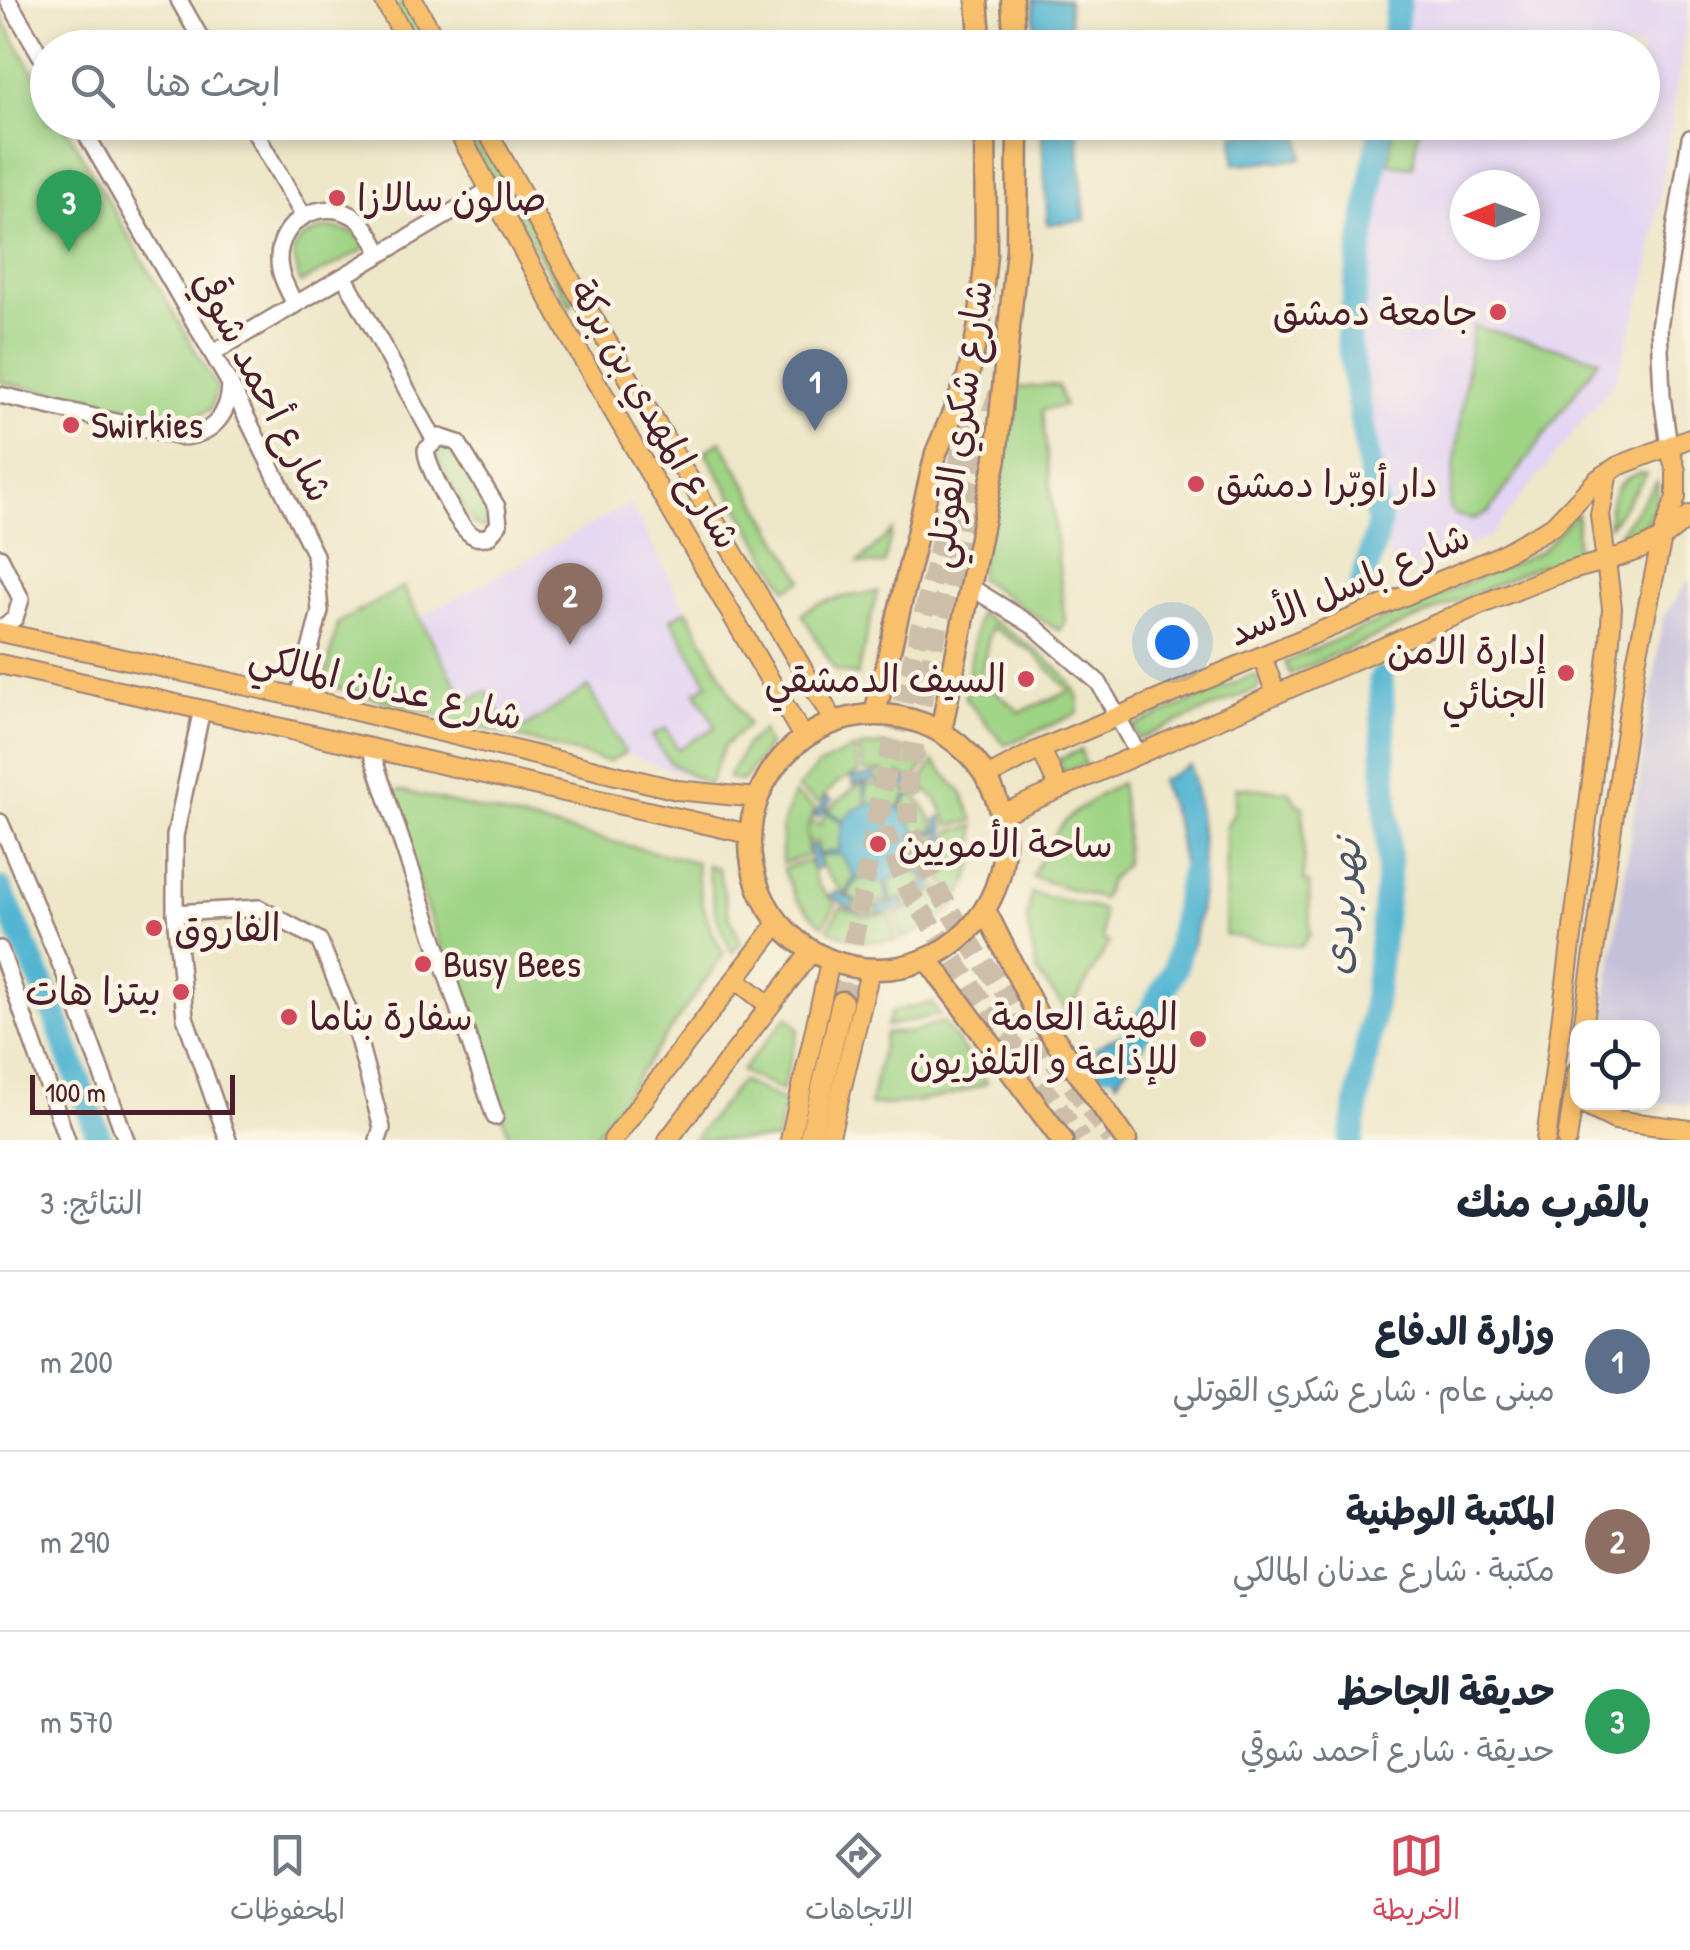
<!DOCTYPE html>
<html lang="ar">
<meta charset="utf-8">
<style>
:root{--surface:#fff;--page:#f2f2f3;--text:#1f2937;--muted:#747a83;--line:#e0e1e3;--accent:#d1495b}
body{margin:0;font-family:"Patrick Hand","Playpen Sans Arabic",sans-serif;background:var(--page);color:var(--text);direction:rtl}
.controls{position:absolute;right:30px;bottom:30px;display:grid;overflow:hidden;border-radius:20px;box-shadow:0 5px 15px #0003}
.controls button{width:90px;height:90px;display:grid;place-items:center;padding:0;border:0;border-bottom:2px solid var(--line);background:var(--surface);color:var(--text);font:50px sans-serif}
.compass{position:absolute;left:1450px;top:170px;width:90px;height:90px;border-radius:50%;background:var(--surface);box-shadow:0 5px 15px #0003;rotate:269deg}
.scale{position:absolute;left:30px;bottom:25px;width:205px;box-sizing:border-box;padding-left:10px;border:5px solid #4a1f2b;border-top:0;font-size:28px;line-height:35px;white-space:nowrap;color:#4a1f2b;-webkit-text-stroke:8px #fcf5e5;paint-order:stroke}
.you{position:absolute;left:1172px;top:642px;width:35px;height:35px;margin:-25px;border:8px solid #fff;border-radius:50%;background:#1a73e8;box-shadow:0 0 0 15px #1a73e833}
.badge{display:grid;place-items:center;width:65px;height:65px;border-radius:50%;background:var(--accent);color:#fff;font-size:32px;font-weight:700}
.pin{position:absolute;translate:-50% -82px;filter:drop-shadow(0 2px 5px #0008)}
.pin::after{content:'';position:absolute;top:52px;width:35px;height:30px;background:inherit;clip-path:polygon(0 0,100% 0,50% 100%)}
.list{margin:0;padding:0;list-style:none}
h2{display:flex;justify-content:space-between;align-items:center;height:130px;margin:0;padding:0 40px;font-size:42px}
h2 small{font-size:32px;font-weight:400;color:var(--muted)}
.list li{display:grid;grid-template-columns:65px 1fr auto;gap:30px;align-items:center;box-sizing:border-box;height:180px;padding:0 40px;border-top:2px solid var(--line)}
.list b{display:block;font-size:38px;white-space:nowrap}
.list p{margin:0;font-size:32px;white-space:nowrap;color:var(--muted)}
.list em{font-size:32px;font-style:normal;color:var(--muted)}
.icon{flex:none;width:55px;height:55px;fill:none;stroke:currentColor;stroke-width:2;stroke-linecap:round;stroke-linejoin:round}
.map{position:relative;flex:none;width:1690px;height:1140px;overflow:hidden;direction:ltr}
.search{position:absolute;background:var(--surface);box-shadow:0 5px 15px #0003;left:30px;right:30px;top:30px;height:110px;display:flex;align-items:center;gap:25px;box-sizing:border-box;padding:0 35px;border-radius:55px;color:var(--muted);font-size:38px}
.sheet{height:670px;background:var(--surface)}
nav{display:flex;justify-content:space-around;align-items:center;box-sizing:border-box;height:140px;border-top:2px solid var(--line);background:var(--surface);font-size:28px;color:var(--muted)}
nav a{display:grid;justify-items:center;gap:5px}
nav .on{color:var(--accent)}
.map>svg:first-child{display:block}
</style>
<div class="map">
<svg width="1690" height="1140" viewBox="0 0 1690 1140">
<rect width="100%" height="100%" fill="#fcf5e5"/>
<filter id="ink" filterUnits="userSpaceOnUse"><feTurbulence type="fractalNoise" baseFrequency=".01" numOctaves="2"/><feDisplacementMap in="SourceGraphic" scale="20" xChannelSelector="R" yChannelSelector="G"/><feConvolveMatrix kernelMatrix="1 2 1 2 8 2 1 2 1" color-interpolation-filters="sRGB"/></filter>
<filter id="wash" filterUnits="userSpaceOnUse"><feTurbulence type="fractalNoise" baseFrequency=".0048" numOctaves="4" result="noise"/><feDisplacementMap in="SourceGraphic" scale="40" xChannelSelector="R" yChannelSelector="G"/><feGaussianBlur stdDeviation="2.25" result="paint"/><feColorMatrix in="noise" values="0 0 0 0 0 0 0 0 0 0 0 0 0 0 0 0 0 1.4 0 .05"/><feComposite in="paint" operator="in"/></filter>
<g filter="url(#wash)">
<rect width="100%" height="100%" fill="#ede6c7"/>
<path fill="#e2d4f3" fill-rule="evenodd" d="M1408 0H1690L1647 280 1615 381 1489 537 1393 578 1353 344 1388 123 1642 122V48L1400 47ZM1465 185H1525V245H1465Z
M630 504 748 725 724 746 709 785 625 753 608 762 479 726 421 617Z"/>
<path fill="#c5c0da" d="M1690 578V1106L1653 1101 1652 1028 1602 1027 1663 618Z"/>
<path fill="#9ed384" stroke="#747958" stroke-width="2.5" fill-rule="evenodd" d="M405 2 431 47H417L394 8Z
M0 14 47 96 48 122 63 123 217 388 211 409 188 420 0 382Z
M460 123H475L573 301 570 307Z
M1394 123 1419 124 1413 167 1389 164Z
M326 227 352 232 366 242 363 250 300 283 293 252 301 239Z
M1473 326 1599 359 1489 512 1474 519 1456 515 1449 508Z
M1049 385 1058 386 1064 406 1042 410 1065 622 1059 631 978 578 1017 388Z
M721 441 803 580 787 589 705 451Z
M441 444 454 447 495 521 485 529 473 524 435 456V448Z
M1640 473 1647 474 1609 526C1608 501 1614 480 1640 473Z
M1657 482C1660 505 1651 521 1633 534H1618Z
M1577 512 1576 560 1540 565 1290 674 1285 662 1541 551Z
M892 531 884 564 858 563Z
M403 587 466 702 487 691 503 719 522 729 588 687 625 753 608 762 324 684 338 623Z
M877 592 857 676 835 670 802 614C822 597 852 596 877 592Z
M687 610 748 725 724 746 709 785 670 763 652 736 666 728 678 749 716 727 696 692 708 684 671 619Z
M978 613C1004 628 1093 679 1077 714L1005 745 965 698ZM991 627 1032 652 1070 691 1020 712 980 678Z
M1251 676H1256L1261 685 1257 689 1139 739 1133 727Z
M762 730 768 746 743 781 728 778 746 745Z
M883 745 910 750 929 759 914 780 897 773 901 776 898 785 878 781V772L885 771H864L859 747Z
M854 748 859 772 837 783 818 803 797 789 818 766Z
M1081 750 1085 765 1063 772 1059 759Z
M934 762 963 794 974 821 949 825 938 801 919 784Z
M887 783 909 792 898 808C875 797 862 806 844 821L828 810 856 786Z
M1120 783 1126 826 1125 865 1109 881 1102 899 1032 877C1057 821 1068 814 1120 783Z
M1236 787 1289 791 1297 804 1303 806 1304 882 1309 883 1310 934 1301 947 1225 935 1226 828 1234 812Z
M399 790 696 862C699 897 706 924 724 954L592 1140H511L387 799Z
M911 793C938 816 943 844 929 876L911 865C923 841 915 828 900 809Z
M794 794 815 808 807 832 811 820 820 825 827 812 843 823 839 850 819 855 818 842 808 843 807 834 808 856 782 863V825Z
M975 826V862L962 895 942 881 950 859V831Z
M840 853 855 876 845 894 826 873 819 857Z
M809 861 819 887 836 904 823 926 797 900 784 872 783 868Z
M707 865 718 868 729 915 741 942 732 953 716 915Z
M910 866 928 878 920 887 927 894 909 908 904 900 919 889 892 902 888 881Z
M859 877 884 882 889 902 859 901 877 906V915L854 911 857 901 847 895Z
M939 886 959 900 957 904 934 925 901 939 896 914 918 906Z
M1031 893 1102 910 1103 939 1109 943 1069 1013 1037 973 1027 921Z
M841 907 862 916 891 915 896 941H860L831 931 828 928Z
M932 1003 939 1015 886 1026 892 1011Z
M788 1016 799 1029 782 1091 741 1071Z
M943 1022 987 1083C949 1098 912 1105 870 1105L885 1033H909Z
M741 1081 785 1102 776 1140H693Z"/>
<path fill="#53b5d2" stroke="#4e6a7e" stroke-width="2.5" d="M1033 0H1068L1072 47H1036Z
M1041 123H1077L1085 220 1048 224Z
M1300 131 1303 159 1235 164 1233 134Z
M1190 765C1211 855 1209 936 1161 1018 1149 1040 1132 1060 1117 1081L1095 1048 1145 1022 1175 969 1188 904 1177 827 1160 781Z
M874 774 875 780 865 782 868 804 888 803 898 808 911 789 901 784 904 779 925 792 921 796 913 790 900 809 910 818 916 833 939 829 936 819 942 817 947 841H941L940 831 917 835 916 856 911 865 930 876 936 867 943 869 929 892 923 887 929 879 910 867 888 882 892 904 902 900 906 908 879 914V906L889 904 884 882 858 878 846 897 854 901 851 909 830 895 835 891 844 896 855 876 840 854 818 857 820 868 813 870 809 846H816L817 855 839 850 843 823 824 810 819 817 814 816 827 797 832 800 825 808 844 821 851 812 867 804 863 782 853 784 851 778Z"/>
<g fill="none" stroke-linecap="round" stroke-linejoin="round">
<path stroke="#53b5d2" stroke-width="25" d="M1392 48 1399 0
M1361 588 1379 526 1348 339 1381 122
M0 889 49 999 100 1140
M1106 1065 1140 1031 1175 969 1191 874
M1351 1140 1374 1008 1389 869 1381 679"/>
</g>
</g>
<g filter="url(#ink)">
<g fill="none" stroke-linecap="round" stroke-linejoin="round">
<path stroke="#ccbea8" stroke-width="20" stroke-dasharray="20 10" stroke-linecap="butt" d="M966 389 959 464 879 802 890 847 907 888 984 1005 1081 1140
M998 394 975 460 925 686 908 777 909 828 938 890 980 958 1112 1140
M842 1002 878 809"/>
<defs>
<path id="minor" d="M8 0 48 68
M179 0 206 48
M79 122 230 384 315 555 320 611 298 697
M249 122 303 215
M344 276 434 439
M295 305C289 291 279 276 279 260 278 222 320 197 353 216 367 224 373 240 381 254
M213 353 491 189
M0 395 180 437C211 436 229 416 230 385
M440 437 458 443 497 507 499 524 488 537C480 537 478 539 472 535 458 528 426 465 426 450Z
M1669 447 1662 396 1659 327 1690 138
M0 557 21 599 15 618 0 629
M972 588 1035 627 1099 683 1138 754
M202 709 175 836V913L185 1017 228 1140
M371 751 495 1117
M0 822 71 989 126 1140
M175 913 259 908 319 940 354 1024 382 1128 378 1140
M0 949 67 1140"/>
<path id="major" d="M384 0 411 48
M413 0 440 48
M453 122 569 335 803 737
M482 122 578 293 835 723
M0 632 307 699 677 790 757 798
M1262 656 1276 694
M0 664 749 834
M1041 749 1059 789
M987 777 1036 751 1497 557 1553 526 1598 479 1618 466 1690 438
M1002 814 1482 604C1507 594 1531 584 1556 575 1606 558 1652 556 1690 515
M737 980 770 1006
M1583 1028 1636 662 1662 538 1676 497V471L1669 447
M1578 1102 1615 1120 1690 1130
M613 1140 778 923
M668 1140 811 952
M790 1140 830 962
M829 1140 870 971
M1546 1140 1610 640 1612 608 1600 515 1608 472
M1567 1140 1578 1069"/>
<path id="highway" d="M977 0 981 48
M1012 0 1015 48
M875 714 936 453 968 377 979 325 986 255 985 122
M750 842a127 127 0 1 1 254 0a127 127 0 1 1-254 0Z
M941 731 996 458 1017 249 1018 122
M985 910 1037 1014 1126 1140
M928 960 1062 1140
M810 1140 842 1002"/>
</defs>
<use href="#minor" stroke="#9c8279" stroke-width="20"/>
<use href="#major" stroke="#9c8279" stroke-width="22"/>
<use href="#highway" stroke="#9c8279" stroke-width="25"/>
<use href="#minor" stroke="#fff" stroke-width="15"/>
<use href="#major" stroke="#f8bf6c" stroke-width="18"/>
<use href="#highway" stroke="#f8bf6c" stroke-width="20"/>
</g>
</g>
<g fill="#d1495b" stroke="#fcf5e5" stroke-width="4">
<circle cx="337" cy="198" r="10"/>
<circle cx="1498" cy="312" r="10"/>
<circle cx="71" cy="425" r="10"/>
<circle cx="1196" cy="484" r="10"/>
<circle cx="1566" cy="673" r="10"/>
<circle cx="1026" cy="679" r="10"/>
<circle cx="878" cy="844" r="10"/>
<circle cx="154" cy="928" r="10"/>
<circle cx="423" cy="964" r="10"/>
<circle cx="181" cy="992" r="10"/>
<circle cx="289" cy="1017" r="10"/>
<circle cx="1198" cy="1039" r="10"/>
</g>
<g text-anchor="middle" stroke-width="9" stroke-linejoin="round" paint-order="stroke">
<g font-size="38" fill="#4a1f2b" stroke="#fcf5e5" text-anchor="start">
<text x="357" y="211">صالون سالازا</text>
<text x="1478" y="325" text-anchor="end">جامعة دمشق</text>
<text x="91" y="438">Swirkies</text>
<text x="1216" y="497">دار أوبّرا دمشق</text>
<text x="1546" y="664" text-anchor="end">إدارة الامن<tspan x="1546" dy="44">الجنائي</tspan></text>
<text x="1006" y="692" text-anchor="end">السيف الدمشقي</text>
<text x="898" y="857">ساحة الأمويين</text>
<text x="174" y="941">الفاروق</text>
<text x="443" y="977">Busy Bees</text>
<text x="161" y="1005" text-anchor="end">بیتزا هات</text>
<text x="309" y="1030">سفارة بناما</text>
<text x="1178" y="1030" text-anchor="end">الهيئة العامة<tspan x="1178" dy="44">للإذاعة و التلفزيون</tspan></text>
</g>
<g font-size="38" fill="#4a1f2b" stroke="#fcf5e5">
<text transform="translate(263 386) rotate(62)" y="13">شارع أحمد شوقي</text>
<text transform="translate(655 414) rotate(60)" y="13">شارع المهدي بن بركة</text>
<text transform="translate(959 424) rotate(-82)" y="13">شارع شكري القوتلي</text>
<text transform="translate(1349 584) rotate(-23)" y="13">شارع باسل الأسد</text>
<text transform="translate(386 686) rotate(13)" y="13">شارع عدنان المالكي</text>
</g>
<g font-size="40" font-style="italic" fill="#4d5465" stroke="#fcf5e5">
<text transform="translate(1341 907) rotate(-85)" y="14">نهر بردى</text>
</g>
</g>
</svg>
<div class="controls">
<button><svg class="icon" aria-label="locate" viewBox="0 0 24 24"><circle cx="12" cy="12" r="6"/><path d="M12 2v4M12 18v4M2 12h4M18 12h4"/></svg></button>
</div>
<svg class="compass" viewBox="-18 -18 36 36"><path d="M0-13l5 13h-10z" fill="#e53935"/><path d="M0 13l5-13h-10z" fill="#747a83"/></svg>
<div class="scale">100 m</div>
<div class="you"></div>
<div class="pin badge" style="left:815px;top:431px;background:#5c6f8a">1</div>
<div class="pin badge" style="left:570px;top:645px;background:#8d6e63">2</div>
<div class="pin badge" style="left:69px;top:252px;background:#2e9e5b">3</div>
<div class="search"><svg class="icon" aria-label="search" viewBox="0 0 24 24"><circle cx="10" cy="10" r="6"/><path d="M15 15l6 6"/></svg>ابحث هنا</div>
</div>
<section class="sheet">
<h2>بالقرب منك<small>النتائج: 3</small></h2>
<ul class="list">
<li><span class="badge" style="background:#5c6f8a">1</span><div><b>وزارة الدفاع</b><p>مبنى عام · شارع شكري القوتلي</p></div><em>200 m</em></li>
<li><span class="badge" style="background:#8d6e63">2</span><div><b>المكتبة الوطنية</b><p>مكتبة · شارع عدنان المالكي</p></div><em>290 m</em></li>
<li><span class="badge" style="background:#2e9e5b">3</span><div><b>حديقة الجاحظ</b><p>حديقة · شارع أحمد شوقي</p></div><em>570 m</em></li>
</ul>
</section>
<nav>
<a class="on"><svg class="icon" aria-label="map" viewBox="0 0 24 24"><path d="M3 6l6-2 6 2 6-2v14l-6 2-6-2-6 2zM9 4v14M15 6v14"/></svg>الخريطة</a>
<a><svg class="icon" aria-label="directions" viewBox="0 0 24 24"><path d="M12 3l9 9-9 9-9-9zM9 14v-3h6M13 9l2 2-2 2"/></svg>الاتجاهات</a>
<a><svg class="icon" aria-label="saved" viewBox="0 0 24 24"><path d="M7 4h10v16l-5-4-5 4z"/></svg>المحفوظات</a>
</nav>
